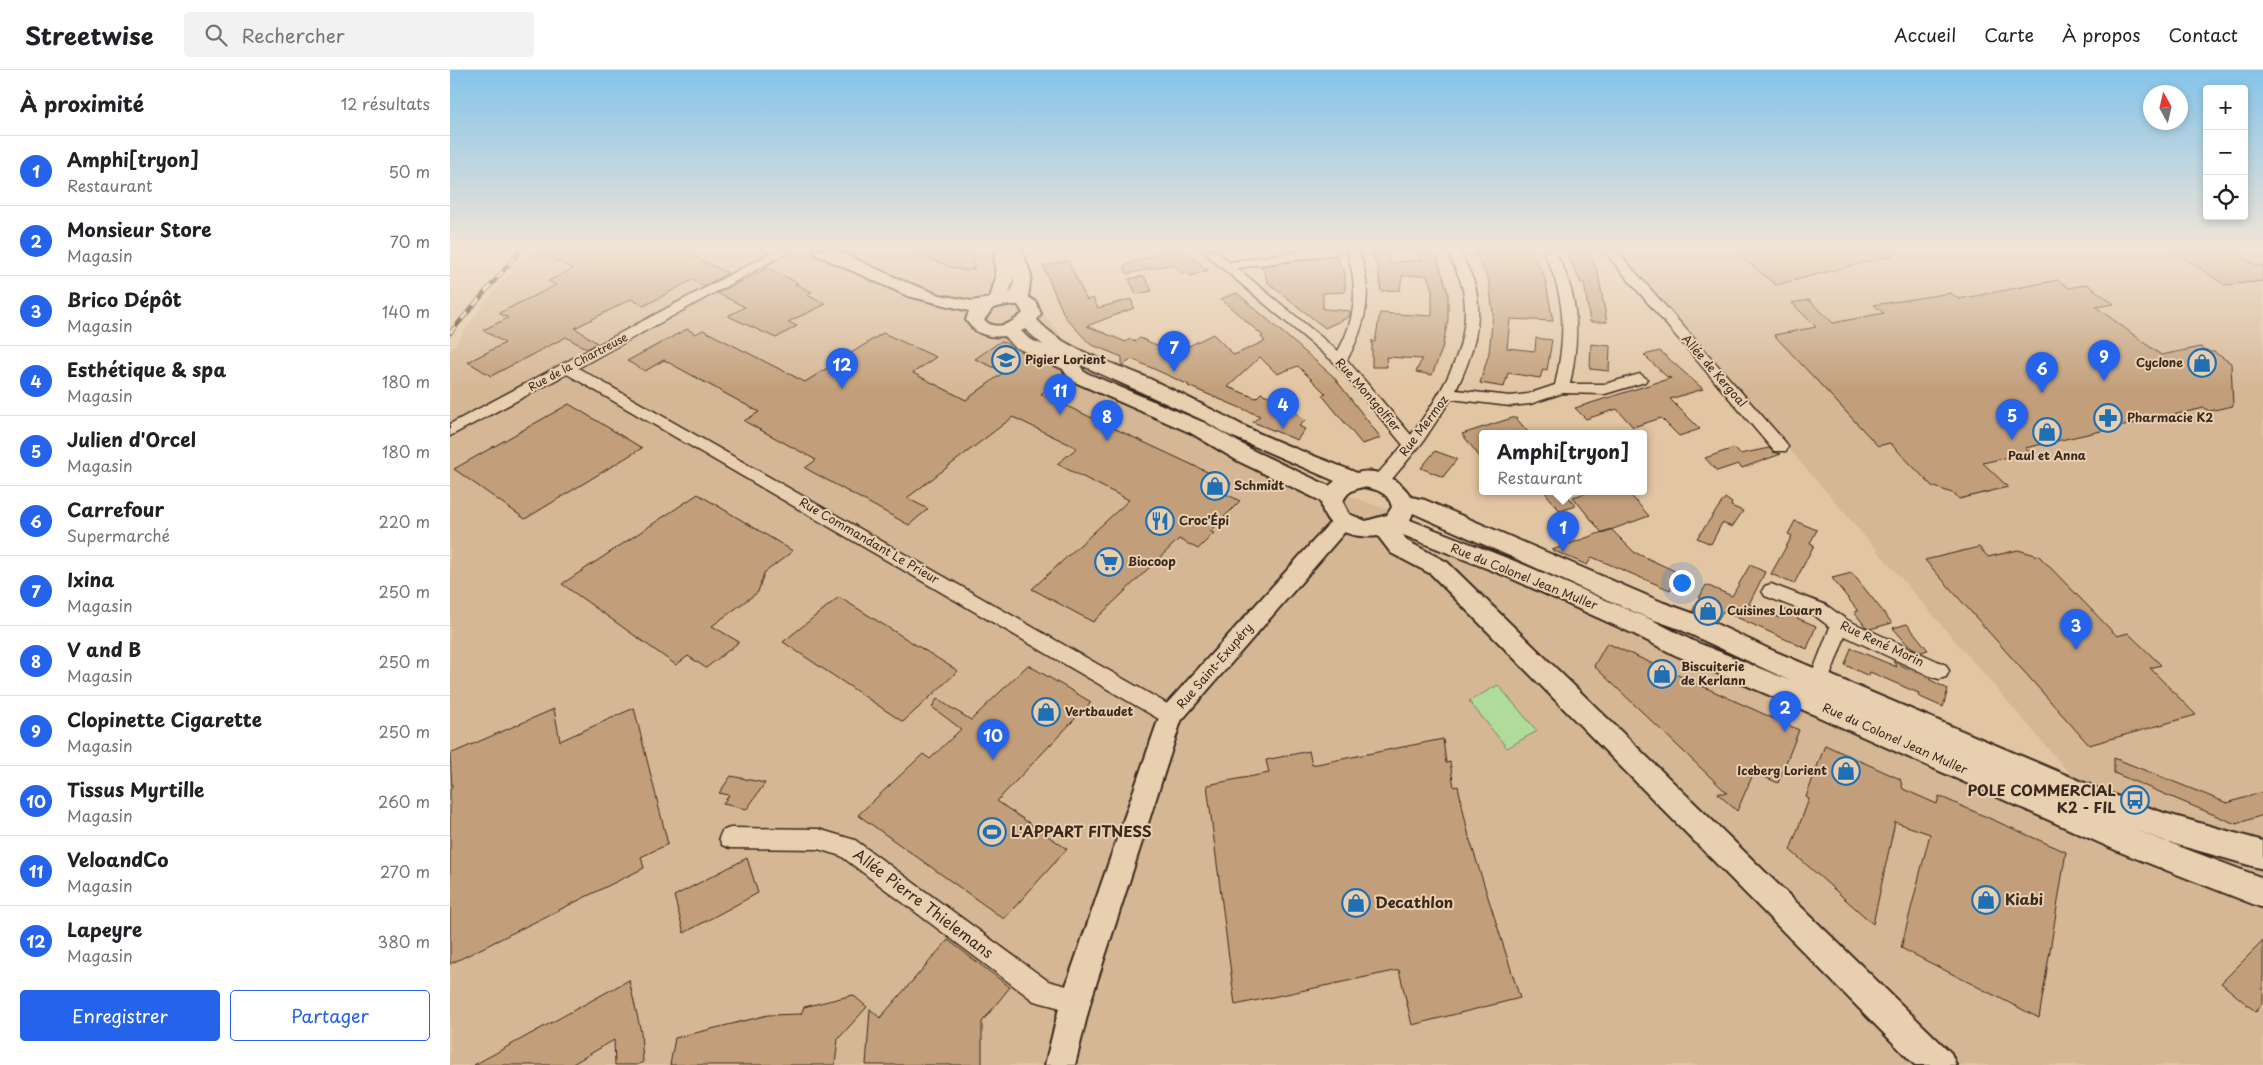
<!DOCTYPE html>
<html lang="fr">
<meta charset="utf-8">
<style>
:root{--surface:#fff;--page:#f2f2f2;--text:#202124;--muted:#757577;--line:#e0e0e0;--accent:#2563eb}
body{margin:0;font-family:"Playpen Sans",sans-serif;background:var(--page);color:var(--text)}
.controls{position:absolute;right:15px;top:15px;display:grid;overflow:hidden;border-radius:5px;box-shadow:0 2px 8px #0003}
.controls button{width:45px;height:45px;display:grid;place-items:center;padding:0;border:0;border-bottom:1px solid var(--line);background:var(--surface);color:var(--text);font:25px sans-serif}
.compass{position:absolute;left:1693px;top:15px;width:45px;height:45px;border-radius:50%;background:var(--surface);box-shadow:0 2px 8px #0003;rotate:352deg}
.you{position:absolute;left:1231px;top:512px;width:18px;height:18px;margin:-12px;border:4px solid #fff;border-radius:50%;background:#1a73e8;box-shadow:0 0 0 8px #1a73e833}
.badge{display:grid;place-items:center;width:32px;height:32px;border-radius:50%;background:var(--accent);color:#fff;font-size:16px;font-weight:700}
.pin{position:absolute;translate:-50% -41px;filter:drop-shadow(0 1px 2px #0008)}
.pin::after{content:'';position:absolute;top:26px;width:18px;height:15px;background:inherit;clip-path:polygon(0 0,100% 0,50% 100%)}
.popup{position:absolute;left:1029px;top:360px;width:168px;height:65px;box-sizing:border-box;display:grid;place-content:center;border-radius:5px;background:var(--surface);filter:drop-shadow(0 1px 4px #0005);font-size:16px;white-space:nowrap;color:var(--muted)}
.popup b{font-size:19px;color:var(--text)}
.popup::after{content:'';position:absolute;left:50%;top:100%;margin-left:-10px;border:10px solid transparent;border-top-color:var(--surface)}
.list{margin:0;padding:0;list-style:none}
h2{display:flex;justify-content:space-between;align-items:center;height:65px;margin:0;padding:0 20px;font-size:21px}
h2 small{font-size:16px;font-weight:400;color:var(--muted)}
.list li{display:grid;grid-template-columns:32px 1fr auto;gap:15px;align-items:center;box-sizing:border-box;height:70px;padding:0 20px;border-top:1px solid var(--line)}
.list b{display:block;font-size:19px;white-space:nowrap}
.list p{margin:0;font-size:16px;white-space:nowrap;color:var(--muted)}
.list em{font-size:16px;font-style:normal;color:var(--muted)}
.actions{display:flex;gap:10px;padding:15px 20px}
.actions a{flex:1;padding:11px 0;border:1px solid var(--accent);border-radius:5px;text-align:center;font-size:18px;color:var(--accent)}
.actions .main{background:var(--accent);color:#fff}
.icon{flex:none;width:28px;height:28px;fill:none;stroke:currentColor;stroke-width:2;stroke-linecap:round;stroke-linejoin:round}
.map{position:relative;flex:none;width:1813px;height:995px;overflow:hidden}
header{display:flex;align-items:center;gap:30px;box-sizing:border-box;height:70px;padding:0 25px;background:var(--surface);border-bottom:1px solid var(--line)}
header strong{font-size:24px}
nav{display:flex;gap:28px;margin-inline-start:auto;font-size:18px}
.search{width:350px;height:45px;background:var(--page);display:flex;align-items:center;gap:12px;box-sizing:border-box;padding:0 18px;border-radius:5px;color:var(--muted);font-size:19px}
main{display:flex}
aside{flex:1;background:var(--surface)}
.map>svg:first-child{display:block}
</style>
<header>
<strong>Streetwise</strong>
<div class="search"><svg class="icon" aria-label="search" viewBox="0 0 24 24"><circle cx="10" cy="10" r="6"/><path d="M15 15l6 6"/></svg>Rechercher</div>
<nav><a>Accueil</a><a>Carte</a><a>À propos</a><a>Contact</a></nav>
</header>
<main>
<aside>
<h2>À proximité<small>12 résultats</small></h2>
<ul class="list">
<li><span class="badge">1</span><div><b>Amphi[tryon]</b><p>Restaurant</p></div><em>50 m</em></li>
<li><span class="badge">2</span><div><b>Monsieur Store</b><p>Magasin</p></div><em>70 m</em></li>
<li><span class="badge">3</span><div><b>Brico Dépôt</b><p>Magasin</p></div><em>140 m</em></li>
<li><span class="badge">4</span><div><b>Esthétique &amp; spa</b><p>Magasin</p></div><em>180 m</em></li>
<li><span class="badge">5</span><div><b>Julien d'Orcel</b><p>Magasin</p></div><em>180 m</em></li>
<li><span class="badge">6</span><div><b>Carrefour</b><p>Supermarché</p></div><em>220 m</em></li>
<li><span class="badge">7</span><div><b>Ixina</b><p>Magasin</p></div><em>250 m</em></li>
<li><span class="badge">8</span><div><b>V and B</b><p>Magasin</p></div><em>250 m</em></li>
<li><span class="badge">9</span><div><b>Clopinette Cigarette</b><p>Magasin</p></div><em>250 m</em></li>
<li><span class="badge">10</span><div><b>Tissus Myrtille</b><p>Magasin</p></div><em>260 m</em></li>
<li><span class="badge">11</span><div><b>VeloandCo</b><p>Magasin</p></div><em>270 m</em></li>
<li><span class="badge">12</span><div><b>Lapeyre</b><p>Magasin</p></div><em>380 m</em></li>
</ul>
<div class="actions"><a class="main">Enregistrer</a><a>Partager</a></div>
</aside>
<div class="map">
<svg width="1813" height="995" viewBox="0 0 1813 995">
<rect width="100%" height="100%" fill="#e2c5a3"/>
<filter id="ink" filterUnits="userSpaceOnUse"><feTurbulence type="fractalNoise" baseFrequency=".02" numOctaves="2"/><feDisplacementMap in="SourceGraphic" scale="10" xChannelSelector="R" yChannelSelector="G"/><feConvolveMatrix kernelMatrix="1 2 1 2 8 2 1 2 1" color-interpolation-filters="sRGB"/></filter>
<g filter="url(#ink)">
<path fill="#d5b795" d="M81 180H558L579 224 615 271 809 386 885 421 950 444 1681 774 1167 180H1813V995H0V281L35 232Z"/>
<path fill="#afdc9b" stroke="#75835c" d="M1048 615 1087 661 1057 678 1019 631Z"/>
<path fill="#c29f7a" stroke="#3b2a1e" d="M87 180H230L278 203 254 216 242 210 194 236 181 229 125 258 147 273 137 279 116 267 41 306 18 292 55 273 33 260 58 248 49 243 106 215 98 211 123 199Z
M459 180H522L524 199 516 201 500 197Z
M717 180H734L758 200 741 206 737 202 733 204 722 194 677 204 674 196Z
M920 180H935L940 193 972 190 966 180H982L987 187 998 223V250L992 279 982 305 966 302 972 289 936 287 937 297H922V270L925 272 930 243 982 246V220L977 205 952 206 950 220 931 221 928 198Z
M1024 180H1079L1092 200 1096 213 1103 251 1060 249 1057 278 1085 281 1086 268 1102 270 1097 300 1093 299 1090 308 1058 303 1054 317 1030 313 1039 283 1043 244 1039 211Z
M1115 180H1138L1148 203 1157 252H1140L1134 212 1131 213Z
M1283 180H1442L1443 185 1326 215Z
M1722 180H1782L1807 196 1813 195V211L1775 215Z
M886 186 895 203V222L873 223V239L900 241V244L899 247 875 258 818 213 812 196Z
M618 191 637 230 643 228 648 238 681 229 684 238 637 256 676 272 680 269 686 271 690 268 725 283 763 264 784 285 815 271 811 267 813 266 771 229 786 223 788 224 883 306 931 368 912 374 872 325 876 324 848 296 827 304 810 287 778 317 806 328 811 323 836 333 855 351 849 356 855 359 847 370 803 352 810 346 738 316 739 315 682 289 672 296V287L640 274 615 247 593 196Z
M318 198 348 213 345 214 362 222 357 225 376 234 338 252 347 256 326 268 278 246 295 237 267 223Z
M694 206 702 221 686 224 679 209Z
M1608 210 1619 218 1637 214 1664 234 1646 237 1711 285 1751 277 1760 282H1764L1781 293 1783 336 1759 341 1754 338 1575 378 1580 382 1533 393 1558 417 1509 429 1505 424 1482 416 1440 373 1428 376 1324 265 1366 257 1342 233 1359 230 1383 253 1434 243 1424 235 1501 223 1509 229Z
M237 259 246 264 253 260 355 312 433 263 486 287 463 303 516 330 554 302 525 289 551 271 612 300 615 306 591 324 781 413 774 423 790 431 760 461 764 463 748 479 729 469 643 552 582 519 679 430 607 394 627 378 563 347 457 428 478 439 459 455 355 398 366 390 294 351 309 342 214 290 195 301 177 291Z
M1141 274 1160 276 1159 301 1140 299Z
M1210 281 1253 319 1220 329 1250 359 1229 366 1211 348 1183 357 1167 339 1136 349 1125 338 1221 308 1217 307 1194 285Z
M119 334 192 378 75 449 4 399Z
M1062 348H1066L1079 363H1033V391L1012 364Z
M1284 378 1290 384 1319 378 1323 382 1331 384 1292 398 1288 394 1267 401 1255 388Z
M985 381 1007 389 993 407 971 398Z
M1094 421H1114L1126 436 1110 441Z
M1143 421H1177L1199 446 1152 463 1123 427Z
M248 424 343 481 314 503 308 522 262 556 289 572 256 598 238 586 226 595 112 514Z
M1275 428 1282 433 1281 436 1293 441 1282 457 1272 453 1261 474 1247 468Z
M1345 451 1367 460 1360 473 1364 475 1344 514 1321 504 1342 466 1338 464Z
M1161 459 1184 482 1229 503 1220 520 1142 487 1137 495 1102 480Z
M1529 477 1538 487 1568 480 1589 486 1667 566 1678 563 1711 595 1700 598 1746 645 1639 675 1475 490Z
M1300 495 1315 502 1299 534 1329 548 1333 539 1348 545 1347 548 1366 556 1357 579 1273 541 1267 551 1243 540 1256 515 1282 526Z
M1402 503 1411 514 1442 553 1420 559 1415 556 1404 542 1408 541 1382 508Z
M389 527 508 601 453 652 333 572Z
M1457 554 1478 580 1471 582 1458 575 1443 558Z
M1157 573 1349 660 1328 713 1304 702 1287 741 1267 723H1277L1144 596Z
M1401 578 1447 597 1443 591 1498 619 1493 637 1468 626 1469 623 1466 622 1420 602 1419 606 1395 595Z
M578 595 641 632 547 731 617 779 554 849 408 745 473 684 480 689 511 659 482 637 487 629 521 650Z
M184 638 218 774 191 787 194 798 0 894V719L2 718 0 684 104 639 110 671Z
M993 669 996 693 1000 692 1004 717 1008 716 1019 767 1070 928 962 955 949 900 785 935 757 715 819 703 816 690 859 681 862 695Z
M1375 675 1450 709 1453 719 1487 734 1489 726 1616 782 1589 948 1451 878 1480 764 1445 752 1423 854 1340 780 1359 729 1356 727Z
M1664 688 1777 733 1813 722V745L1786 754 1664 703Z
M281 706 315 713 297 739 273 734 279 725 269 723Z
M297 788 308 823 234 863 224 826Z
M498 870 560 917 532 952V995H416L420 939 430 948Z
M1813 871V932L1806 942 1771 913Z
M179 910 191 962 193 992 187 995H165L164 970 121 995H24Z
M403 925 417 937 388 969 385 995H220L225 968 318 945 351 944 354 937Z"/>
<g fill="none" stroke-linecap="round" stroke-linejoin="round">
<defs>
<path id="minor" d="M326 180H342L128 298 728 640 731 646 728 652 721 654 714 652 117 304 0 366V354Z
M765 180 779 192 860 180H892L886 184 787 198 888 281C906 249 909 215 896 180H908C924 219 917 253 897 290L961 365C993 322 1027 268 1011 212 1007 201 1001 191 997 180H1009C1014 191 1020 201 1024 212 1035 249 1022 287 1006 320L1060 326 1078 324 1105 315C1116 267 1117 224 1092 180H1104C1130 223 1130 266 1120 314H1155L1190 304 1197 309 1195 312 1155 324 1113 323 1080 334 1060 336 1001 329 972 373 937 415H925L923 411 925 407 953 375 885 293 752 181Z
M1153 180H1166L1336 373 1338 377 1336 381H1324Z
M1321 514 1376 535 1397 550 1496 595 1499 601 1496 607 1489 609 1482 607 1395 566 1376 617 1369 619 1362 617 1359 611 1380 557 1364 545 1315 526 1312 521 1315 516Z
M280 758 368 759 405 770 598 911 635 921 638 930 635 939 626 942 584 931 391 786 368 779 280 778 272 775 269 768 272 761Z"/>
<path id="tertiary" d="M892 445 899 447 902 452 899 457 731 651 641 930 625 995H595L611 930 712 639 885 447Z"/>
<path id="secondary" d="M363 180H385L451 210 490 225 522 231 540 228 546 207 544 183 546 180H572L581 205 578 227 586 232 591 244 587 250C617 282 660 291 700 309 730 323 759 338 788 353 826 373 868 387 907 403 927 397 951 410 961 427L975 430 1214 533 1245 544 1319 579 1661 724 1714 743 1813 771V799L1714 771 1683 759 1813 808V838L1670 782 1340 634 1225 585 1184 564 1056 506 953 465 957 471 997 492 1501 983 1506 995H1465L981 504 941 483 928 466C903 469 873 460 871 431L788 391 741 363 620 310 613 299 565 277 554 266C537 268 525 264 516 250L519 241 458 226 365 184ZM564 207 563 217 559 224ZM557 235H568L573 243C563 253 546 262 534 250L543 238ZM575 259 593 275 579 269 571 261ZM629 294 755 351 774 363 885 411 879 416 804 381 755 353 634 302ZM913 417C927 419 939 423 942 437L937 445 916 451 899 444 893 432C896 422 904 419 913 417ZM963 443 1196 547 1227 558 1341 611 1243 571 1202 550 1072 494 960 450Z"/>
</defs>
<use href="#minor" stroke="#3b2a1e" stroke-width="3"/>
<use href="#tertiary" stroke="#3b2a1e" stroke-width="4"/>
<use href="#secondary" stroke="#3b2a1e" stroke-width="4"/>
<use href="#minor" fill="#e8cfb0" fill-rule="evenodd"/>
<use href="#tertiary" fill="#e8cfb0" fill-rule="evenodd"/>
<use href="#secondary" fill="#e8cfb0" fill-rule="evenodd"/>
<defs>
<path id="rail" d="M0 263 71 180"/>
</defs>
<use href="#rail" stroke="#3b2a1e" stroke-width="4.5"/>
<use href="#rail" stroke="#e8cfb0" stroke-width="3" stroke-dasharray="9" stroke-linecap="butt"/>
</g>
</g>
<linearGradient id="sky" x2="0" y2="1"><stop stop-color="#84c4ea"/><stop offset="0.56" stop-color="#f2e5d6"/><stop offset="1" stop-color="#f2e5d6" stop-opacity="0"/></linearGradient>
<rect width="1813" height="319" fill="url(#sky)"/>
<defs>
<symbol id="university-ring" viewBox="-11 -11 22 22"><circle r="9.5" fill="#e8cfb0" stroke="#1f6fb2" stroke-width="1.5"/><path d="M0-5L7-2L0 1L-7-2ZM-4 1L0 2.5L4 1V4Q0 6-4 4Z" fill="#1f6fb2"/></symbol>
<symbol id="shop-ring" viewBox="-11 -11 22 22"><circle r="9.5" fill="#e8cfb0" stroke="#1f6fb2" stroke-width="1.5"/><path d="M-5-2.5h2.3a2.7 3.5 0 0 1 5.4 0H5L5.5 6h-11ZM-1.5-2.5h3a1.5 2.3 0 0 0-3 0Z" fill="#1f6fb2"/></symbol>
<symbol id="pharmacy-ring" viewBox="-11 -11 22 22"><circle r="9.5" fill="#e8cfb0" stroke="#1f6fb2" stroke-width="1.5"/><path d="M-2-6h4v4h4v4h-4v4h-4v-4h-4v-4h4Z" fill="#1f6fb2"/></symbol>
<symbol id="restaurant-ring" viewBox="-11 -11 22 22"><circle r="9.5" fill="#e8cfb0" stroke="#1f6fb2" stroke-width="1.5"/><path d="M-5-6h1v4h1v-4h1v4h1v-4h1v5L-1.5 .5V6h-2V.5L-5-1ZM5-6V6H3V1.5H1.5Q1.5-4 5-6Z" fill="#1f6fb2"/></symbol>
<symbol id="supermarket-ring" viewBox="-11 -11 22 22"><circle r="9.5" fill="#e8cfb0" stroke="#1f6fb2" stroke-width="1.5"/><path d="M-6-5.5h2.5l.6 2H6L4.5 2H-2.5L-4.4-4H-6ZM-1.5 3.2a1.3 1.3 0 1 0 .1 0ZM3 3.2a1.3 1.3 0 1 0 .1 0Z" fill="#1f6fb2"/></symbol>
<symbol id="bus-ring" viewBox="-11 -11 22 22"><circle r="9.5" fill="#e8cfb0" stroke="#1f6fb2" stroke-width="1.5"/><path d="M-5-6H5V4H4V6H2V4H-2V6H-4V4H-5ZM-3.5-4V0h7V-4ZM-3.5 1.2v1.5H-2V1.2ZM2 1.2v1.5H3.5V1.2Z" fill="#1f6fb2"/></symbol>
<symbol id="stadium-ring" viewBox="-11 -11 22 22"><circle r="9.5" fill="#e8cfb0" stroke="#1f6fb2" stroke-width="1.5"/><path d="M0-5a6.5 5 0 1 0 0 10a6.5 5 0 1 0 0-10ZM-3.5-1.8h7v3.6h-7Z" fill="#1f6fb2"/></symbol>
</defs>
<g fill-rule="evenodd">
<use href="#university-ring" x="540" y="274" width="32" height="32"/>
<use href="#shop-ring" x="1736" y="277" width="32" height="32"/>
<use href="#pharmacy-ring" x="1642" y="332" width="32" height="32"/>
<use href="#shop-ring" x="1581" y="346" width="32" height="32"/>
<use href="#shop-ring" x="749" y="400" width="32" height="32"/>
<use href="#restaurant-ring" x="694" y="435" width="32" height="32"/>
<use href="#supermarket-ring" x="643" y="476" width="32" height="32"/>
<use href="#shop-ring" x="1242" y="525" width="32" height="32"/>
<use href="#shop-ring" x="1196" y="588" width="32" height="32"/>
<use href="#shop-ring" x="580" y="626" width="32" height="32"/>
<use href="#shop-ring" x="1380" y="685" width="32" height="32"/>
<use href="#bus-ring" x="1669" y="714" width="32" height="32"/>
<use href="#stadium-ring" x="526" y="746" width="32" height="32"/>
<use href="#shop-ring" x="1520" y="814" width="32" height="32"/>
<use href="#shop-ring" x="890" y="817" width="32" height="32"/>
</g>
<g text-anchor="middle" stroke-width="4" stroke-linejoin="round" paint-order="stroke">
<g font-size="11" fill="#3b2a1e" stroke="#e8cfb0">
<text transform="translate(128 292) rotate(-28)" y="4">Rue de la Chartreuse</text>
</g>
<g font-size="12" font-weight="bold" fill="#3b2a1e" stroke="#e8cfb0" text-anchor="start">
<text x="575" y="294">Pigier Lorient</text>
<text x="1733" y="297" text-anchor="end">Cyclone</text>
<text x="1677" y="352">Pharmacie K2</text>
<text x="1597" y="390" text-anchor="middle">Paul et Anna</text>
<text x="784" y="420">Schmidt</text>
<text x="729" y="455">Croc'Épi</text>
<text x="678" y="496">Biocoop</text>
<text x="1277" y="545">Cuisines Louarn</text>
<text x="1231" y="601">Biscuiterie<tspan x="1231" dy="14">de Kerlann</tspan></text>
<text x="615" y="646">Vertbaudet</text>
<text x="1377" y="705" text-anchor="end">Iceberg Lorient</text>
</g>
<g font-size="12" fill="#3b2a1e" stroke="#e8cfb0">
<text transform="translate(1264 301) rotate(49)" y="4">Allée de Kergoal</text>
<text transform="translate(918 325) rotate(49)" y="4">Rue Montgolfier</text>
<text transform="translate(974 356) rotate(-53)" y="4">Rue Mermoz</text>
<text transform="translate(419 471) rotate(30)" y="4">Rue Commandant Le Prieur</text>
<text transform="translate(1074 507) rotate(22)" y="4">Rue du Colonel Jean Muller</text>
<text transform="translate(1432 574) rotate(25)" y="4">Rue René Morin</text>
<text transform="translate(765 596) rotate(-49)" y="4">Rue Saint-Exupéry</text>
<text transform="translate(1445 669) rotate(24)" y="4">Rue du Colonel Jean Muller</text>
</g>
<g font-size="15" font-weight="bold" fill="#3b2a1e" stroke="#e8cfb0" text-anchor="start">
<text x="1666" y="726" text-anchor="end">POLE COMMERCIAL<tspan x="1666" dy="17">K2 - FIL</tspan></text>
<text x="561" y="767">L'APPART FITNESS</text>
<text x="1555" y="835">Kiabi</text>
<text x="925" y="838">Decathlon</text>
</g>
<g font-size="15" fill="#3b2a1e" stroke="#e8cfb0">
<text transform="translate(473 834) rotate(37)" y="5">Allée Pierre Thielemans</text>
</g>
</g>
</svg>
<div class="controls">
<button>+</button>
<button>−</button>
<button><svg class="icon" aria-label="locate" viewBox="0 0 24 24"><circle cx="12" cy="12" r="6"/><path d="M12 2v4M12 18v4M2 12h4M18 12h4"/></svg></button>
</div>
<svg class="compass" viewBox="-18 -18 36 36"><path d="M0-13l5 13h-10z" fill="#e53935"/><path d="M0 13l5-13h-10z" fill="#757577"/></svg>
<div class="you"></div>
<div class="pin badge" style="left:1113px;top:482px">1</div>
<div class="popup"><b>Amphi[tryon]</b>Restaurant</div>
<div class="pin badge" style="left:1335px;top:662px">2</div>
<div class="pin badge" style="left:1626px;top:580px">3</div>
<div class="pin badge" style="left:833px;top:359px">4</div>
<div class="pin badge" style="left:1562px;top:370px">5</div>
<div class="pin badge" style="left:1592px;top:323px">6</div>
<div class="pin badge" style="left:724px;top:302px">7</div>
<div class="pin badge" style="left:657px;top:371px">8</div>
<div class="pin badge" style="left:1654px;top:311px">9</div>
<div class="pin badge" style="left:543px;top:690px">10</div>
<div class="pin badge" style="left:610px;top:345px">11</div>
<div class="pin badge" style="left:392px;top:319px">12</div>
</div>
</main>
